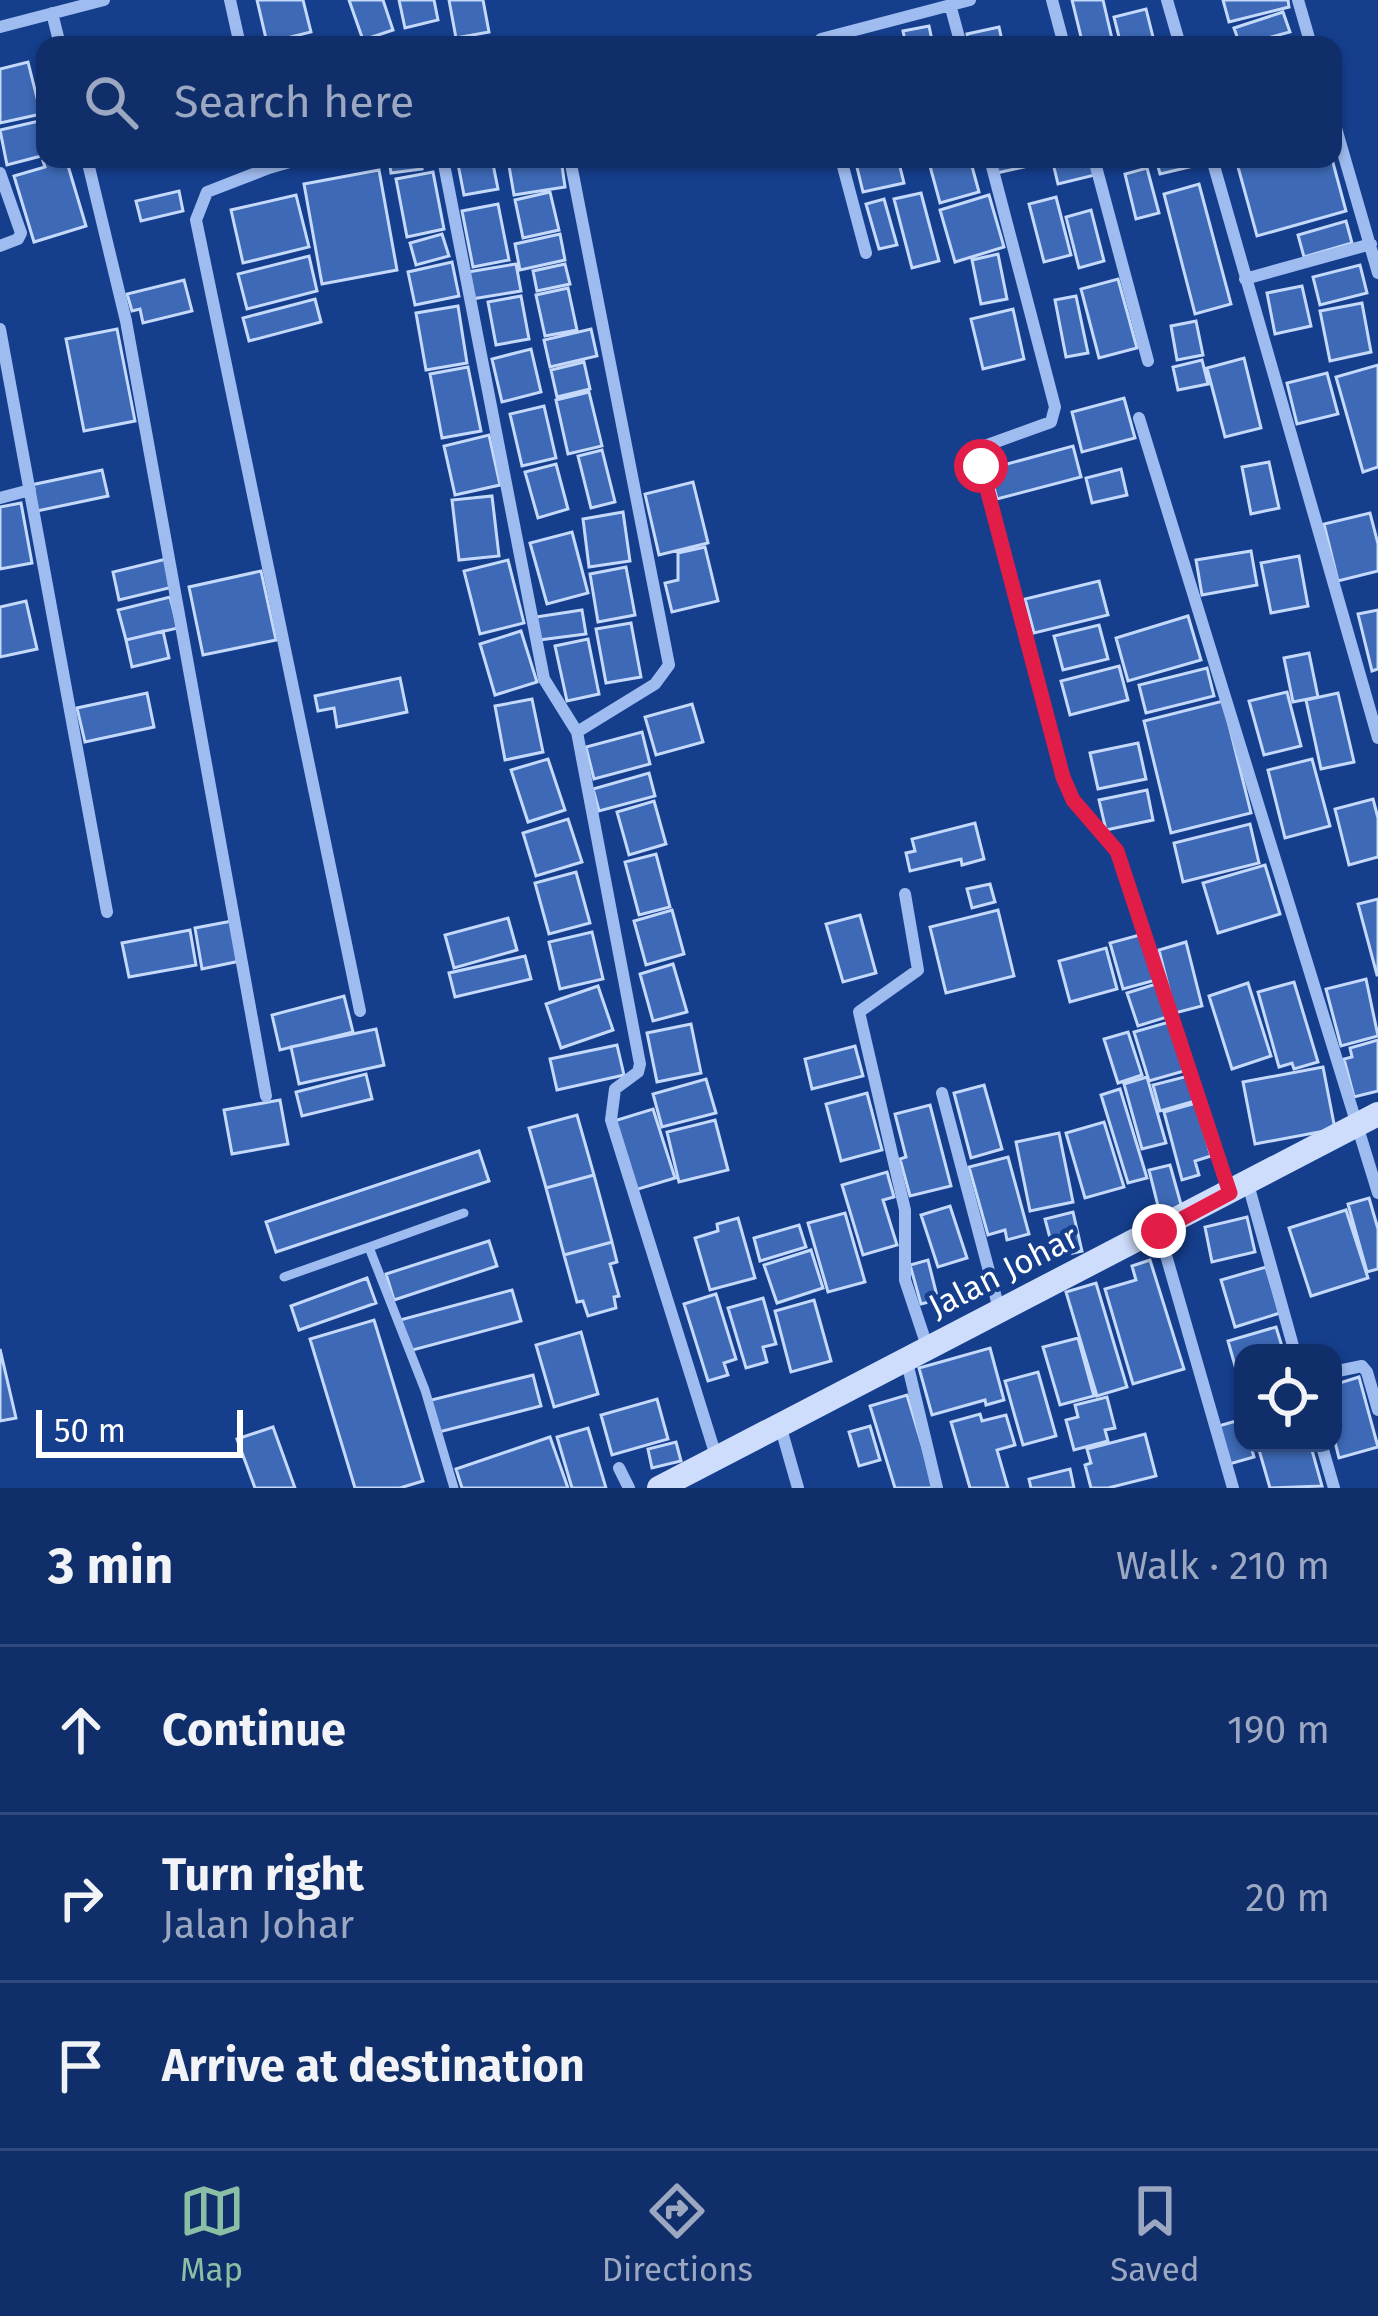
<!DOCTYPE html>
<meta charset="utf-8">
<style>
:root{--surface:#102e6a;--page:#193670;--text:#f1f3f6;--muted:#9ca8c1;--line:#304a7e;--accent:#8abfa5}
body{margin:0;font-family:"Fira Sans",sans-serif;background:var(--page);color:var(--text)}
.controls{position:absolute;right:36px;bottom:36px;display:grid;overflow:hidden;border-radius:24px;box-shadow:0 3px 9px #0004}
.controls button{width:108px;height:108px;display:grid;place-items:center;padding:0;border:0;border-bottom:3px solid var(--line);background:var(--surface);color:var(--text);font:60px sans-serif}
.scale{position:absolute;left:36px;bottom:30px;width:207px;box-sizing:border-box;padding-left:12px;border:6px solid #fff;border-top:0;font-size:33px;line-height:42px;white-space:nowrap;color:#fff;-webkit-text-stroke:9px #153e8d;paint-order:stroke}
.stop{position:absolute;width:36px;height:36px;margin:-27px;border:9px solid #e11d48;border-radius:50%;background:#fff}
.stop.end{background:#e11d48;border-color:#fff;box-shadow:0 3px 12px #0008}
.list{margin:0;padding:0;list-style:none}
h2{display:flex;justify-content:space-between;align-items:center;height:156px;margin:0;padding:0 48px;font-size:51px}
h2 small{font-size:39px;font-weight:400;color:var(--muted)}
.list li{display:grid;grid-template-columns:78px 1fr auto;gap:36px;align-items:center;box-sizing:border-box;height:168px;padding:0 48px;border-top:3px solid var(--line)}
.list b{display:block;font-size:45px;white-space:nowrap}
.list p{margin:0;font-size:39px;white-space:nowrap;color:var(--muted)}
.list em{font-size:39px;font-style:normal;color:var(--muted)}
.icon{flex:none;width:66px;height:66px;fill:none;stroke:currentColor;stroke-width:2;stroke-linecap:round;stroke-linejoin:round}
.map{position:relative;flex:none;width:1378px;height:1488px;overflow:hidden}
.search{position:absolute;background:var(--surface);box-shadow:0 3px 9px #0004;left:36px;right:36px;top:36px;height:132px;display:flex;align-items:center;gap:30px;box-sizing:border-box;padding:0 42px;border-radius:24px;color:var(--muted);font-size:45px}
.sheet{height:660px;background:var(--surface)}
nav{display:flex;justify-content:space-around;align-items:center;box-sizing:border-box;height:168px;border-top:3px solid var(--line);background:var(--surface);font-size:33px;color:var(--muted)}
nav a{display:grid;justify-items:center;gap:6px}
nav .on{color:var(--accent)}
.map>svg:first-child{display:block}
</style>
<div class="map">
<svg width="1378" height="1488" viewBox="0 0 1378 1488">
<rect width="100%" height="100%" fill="#153e8d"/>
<path fill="#3d69b6" stroke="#c5d9fb" stroke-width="3" d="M257 0H303L311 32 267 43Z
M349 0H383L393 30 363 40Z
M399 0H434L438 20 405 28Z
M449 0H483L489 32 456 38Z
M1072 0H1103L1113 43 1083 45Z
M1223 0H1288L1289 7 1229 22Z
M1146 9 1155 45H1121L1114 17Z
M1283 12 1290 32 1240 45 1234 28Z
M929 26 933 45H906L903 31Z
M999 27 1003 45H969L967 34Z
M28 62 41 114 0 123V69Z
M43 120 45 155 7 165 0 130Z
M66 159 86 226 34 242 14 176 45 167 43 161Z
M389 159H421L422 169 391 173Z
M457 159H492L498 189 464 195Z
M561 159 565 187 514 195 509 166Z
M855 159H898L904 183 863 192Z
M928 159H970L979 192 940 203Z
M994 159H1036L1037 164 997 173Z
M1052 159H1091L1095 175 1058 184Z
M1156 159H1192L1194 166 1160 174Z
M1267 159H1332L1346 211 1257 236 1238 167Z
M1147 168 1159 213 1136 219 1125 174Z
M379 170 397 270 322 284 304 184Z
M433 172 444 229 407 237 396 179Z
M1199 184 1231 304 1195 314 1164 194Z
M179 191 183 211 141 221 136 201Z
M550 192 559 230 523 238 515 200Z
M921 193 939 261 912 268 894 199Z
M296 195 309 247 243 263 231 210Z
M989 195 1004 247 955 262 940 210Z
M1056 197 1071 255 1044 262 1029 204Z
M884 199 897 245 879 249 866 204Z
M498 204 509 260 473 267 462 211Z
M1091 210 1104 261 1079 268 1066 217Z
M1346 221 1352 243 1304 257 1298 235Z
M442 234 449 256 416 265 410 243Z
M560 234 565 260 520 270 515 244Z
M998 254 1007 299 981 304 972 260Z
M309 256 317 291 247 309 238 274Z
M452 262 459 296 415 305 408 272Z
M516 264 521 291 472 299 468 272Z
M565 264 570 284 537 291 533 271Z
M1360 265 1367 293 1320 305 1313 277Z
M1118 279 1137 348 1099 358 1081 289Z
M184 280 192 311 143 323 140 309 132 311 127 294Z
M1302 286 1311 326 1275 334 1267 293Z
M568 288 577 330 545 336 536 295Z
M521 296 529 339 496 345 488 302Z
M1076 296 1088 353 1066 357 1055 300Z
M315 299 321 322 249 341 243 318Z
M1362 303 1371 352 1330 361 1320 311Z
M458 306 467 363 426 370 416 313Z
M1013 309 1024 359 983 369 971 319Z
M1196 321 1203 355 1177 360 1171 326Z
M117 329 135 421 84 431 66 339Z
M591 329 597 356 550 367 544 340Z
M531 349 541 392 502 402 492 359Z
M1244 358 1261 428 1225 437 1207 368Z
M1202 360 1208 384 1178 390 1173 367Z
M584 362 590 389 557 397 551 370Z
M1378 365V467L1363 472 1336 377Z
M468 367 481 431 442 438 430 374Z
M1327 373 1338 414 1297 424 1287 383Z
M589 392 602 446 568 454 556 400Z
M1124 398 1135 438 1082 452 1072 412Z
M544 406 556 458 522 466 510 414Z
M489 435 500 485 455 495 444 446Z
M1073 446 1081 477 997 499 989 469Z
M602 450 615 502 591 508 578 456Z
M1269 462 1279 508 1251 514 1242 467Z
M556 464 568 509 538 518 525 472Z
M1121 469 1127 495 1092 503 1086 478Z
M102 470 108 496 37 511 31 485Z
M693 482 708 543 659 555 645 494Z
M492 496 499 556 459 560 452 500Z
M21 503 32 563 0 569V507Z
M623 512 630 561 589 567 583 519Z
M1370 513 1378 544V571L1338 581 1324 524Z
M572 532 588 593 547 604 530 543Z
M705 547 718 601 672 612 665 583 678 580V553Z
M1251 551 1257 585 1202 595 1196 560Z
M1299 556 1308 606 1271 613 1261 563Z
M166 559 173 587 119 600 113 572Z
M508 560 524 623 480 634 464 571Z
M626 567 635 615 598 622 590 574Z
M261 571 276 640 203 655 189 587Z
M1099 581 1108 615 1034 633 1025 599Z
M170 597 178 628 126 640 118 610Z
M26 601 37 649 0 657V607Z
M582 610 586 634 539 640 536 617Z
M1378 610V669L1372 671 1358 614Z
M1188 616 1201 660 1128 681 1116 638Z
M631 623 641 677 606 683 596 629Z
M1099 625 1108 659 1063 670 1054 636Z
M163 631 169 658 132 667 126 640Z
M521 631 537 682 495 695 480 644Z
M588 639 599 694 567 701 555 646Z
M1309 653 1318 697 1293 702 1284 658Z
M1119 666 1128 700 1070 715 1061 681Z
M1207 668 1214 696 1146 713 1139 685Z
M400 678 407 712 337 727 334 708 318 711 315 696Z
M1287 692 1301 746 1264 755 1249 701Z
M147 693 154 727 85 742 77 708Z
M1338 693 1354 762 1321 769 1306 700Z
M532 699 543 752 505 760 495 706Z
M1223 701 1251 813 1171 833 1144 721Z
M692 704 703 742 656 755 645 717Z
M642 732 650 764 594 779 586 747Z
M1138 743 1146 779 1098 789 1090 753Z
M548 759 565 810 528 822 511 770Z
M1312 759 1330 826 1285 838 1268 770Z
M649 773 655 796 599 811 593 789Z
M1147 790 1153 820 1106 830 1099 800Z
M1373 799 1378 818V857L1349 865 1335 809Z
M654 801 666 844 629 855 617 812Z
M568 819 582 862 536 876 523 833Z
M975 823 984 859 962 865 961 859 910 871 906 853 915 851 912 839Z
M1250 824 1259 863 1183 882 1174 843Z
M656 854 670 907 639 915 625 862Z
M1265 865 1280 914 1218 933 1203 883Z
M576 872 590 923 549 934 535 883Z
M990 884 995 902 972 908 967 889Z
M1378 899V975H1377L1358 904Z
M672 910 684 954 646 965 634 921Z
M998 910 1014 976 946 993 930 927Z
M860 915 876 973 843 982 826 924Z
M508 918 517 950 454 968 445 935Z
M232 921 240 961 202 969 195 928Z
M190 930 196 965 129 977 122 943Z
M592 932 603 979 560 989 549 942Z
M1143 934 1156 980 1123 989 1110 943Z
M1186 942 1202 1006 1175 1013 1159 950Z
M1106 948 1117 989 1070 1002 1059 961Z
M525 956 531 979 455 997 449 973Z
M673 964 687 1012 653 1021 640 974Z
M1366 979 1378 1036 1341 1046 1326 989Z
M1294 982 1318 1062 1294 1069 1292 1063 1279 1067 1258 992Z
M1159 983 1170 1016 1138 1026 1127 993Z
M1248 983 1271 1056 1232 1069 1209 996Z
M598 986 613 1030 561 1048 546 1004Z
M344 996 353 1032 280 1050 272 1015Z
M1169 1022 1184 1071 1149 1081 1134 1032Z
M691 1024 701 1073 657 1082 647 1033Z
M376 1029 384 1065 299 1084 291 1047Z
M1128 1032 1142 1075 1118 1083 1104 1039Z
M1378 1040V1091L1354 1097 1344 1059 1352 1057 1350 1048Z
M617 1045 624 1075 557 1090 550 1059Z
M855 1046 863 1076 812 1089 805 1059Z
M1323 1067 1335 1129 1255 1144 1243 1082Z
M366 1074 372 1099 302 1116 296 1092Z
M1188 1076 1195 1101 1160 1111 1153 1085Z
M1147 1077 1166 1143 1142 1149 1124 1084Z
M706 1079 716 1113 662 1127 653 1094Z
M984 1085 1002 1149 971 1158 954 1093Z
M1120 1089 1147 1178 1128 1183 1101 1095Z
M867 1093 882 1150 841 1161 826 1104Z
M280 1100 288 1144 232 1154 224 1110Z
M1196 1103 1211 1156 1195 1161 1199 1175 1182 1180 1164 1112Z
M930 1105 951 1186 910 1196 900 1159 906 1157 895 1114Z
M653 1109 675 1178 635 1190 614 1121Z
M577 1115 594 1175 546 1188 529 1128Z
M715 1120 728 1170 679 1182 667 1132Z
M1104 1122 1124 1187 1085 1198 1066 1133Z
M1059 1133 1073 1202 1030 1211 1016 1142Z
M479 1151 489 1181 276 1252 266 1222Z
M1008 1157 1029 1234 1007 1240 1005 1230 988 1235 969 1167Z
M1170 1165 1182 1208 1160 1214 1149 1170Z
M887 1172 894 1197 883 1200 897 1245 863 1255 842 1185Z
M594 1175 612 1242 564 1255 546 1188Z
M1369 1198 1378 1229V1269L1367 1272 1348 1204Z
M950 1206 967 1258 938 1267 921 1215Z
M1346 1210 1368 1278 1311 1296 1289 1228Z
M1073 1212 1082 1251 1055 1257 1045 1219Z
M845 1213 865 1282 828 1292 808 1223Z
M1247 1217 1255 1252 1212 1262 1205 1227Z
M738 1218 755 1278 710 1290 695 1238 718 1231 717 1224Z
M799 1225 806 1247 760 1261 754 1238Z
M489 1241 497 1266 394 1300 386 1274Z
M612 1242 617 1262 610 1264 619 1296 614 1297 616 1308 588 1316 583 1301 577 1302 564 1255Z
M811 1250 823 1288 777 1303 764 1265Z
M928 1260 938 1300 921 1304 910 1265Z
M1150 1260 1184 1369 1133 1384 1105 1289 1136 1280 1132 1266Z
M1266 1267 1280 1313 1235 1327 1221 1280Z
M367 1278 376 1303 299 1330 291 1306Z
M1096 1283 1127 1387 1097 1396 1066 1292Z
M512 1290 521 1321 409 1351 400 1320Z
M716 1294 736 1359 724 1363 728 1375 708 1381 684 1304Z
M763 1298 776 1344 763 1347 767 1362 746 1368 728 1308Z
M814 1300 831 1361 791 1372 775 1311Z
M374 1320 423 1481 400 1488H355L310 1339Z
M1276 1327 1284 1353H1243V1394L1228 1341Z
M581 1332 598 1394 554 1407 536 1345Z
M1078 1338 1094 1396 1060 1405 1043 1347Z
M990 1348 1004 1400 986 1405 985 1400 932 1415 919 1368Z
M0 1349 16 1418 0 1421Z
M1038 1372 1056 1436 1023 1445 1005 1381Z
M533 1375 541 1406 435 1433 427 1401Z
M1359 1377 1378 1447 1339 1458 1333 1434V1385Z
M907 1395 935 1488H895L870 1406Z
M1107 1397 1115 1428 1105 1430 1108 1441 1074 1450 1066 1420 1078 1417 1075 1405Z
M657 1399 668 1439 612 1455 601 1415Z
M980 1414 982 1421 1006 1415 1015 1445 997 1450 1008 1488H970L951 1422Z
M1243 1419V1443H1250L1254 1457 1226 1465 1215 1427Z
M870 1426 880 1460 859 1466 849 1432Z
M273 1427 295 1488H255L237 1439Z
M588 1428 606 1488H572L557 1437Z
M1145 1434 1156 1476 1108 1488H1091L1085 1465 1091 1463 1087 1449Z
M550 1437 568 1488H462L456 1469Z
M676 1442 681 1461 652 1468 648 1449Z
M1257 1443H1310L1322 1486 1270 1488Z
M1070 1469 1074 1488H1031L1029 1479Z"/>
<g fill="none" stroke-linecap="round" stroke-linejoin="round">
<path stroke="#9fbcf0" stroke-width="9" d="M284 1277 372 1246
M454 1488 425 1390 370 1250 372 1246 464 1213"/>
<path stroke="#9fbcf0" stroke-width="12" d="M230 0 240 45
M1052 0 1064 45
M1167 0 1180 45
M1298 0 1311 45
M951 8 961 45
M52 13 60 45
M0 27 104 0
M816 45 821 39 970 0
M1333 118 1378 273
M87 159 126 321 266 1096
M265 159 269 168 300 159
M443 159 544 679 577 732 640 1064 638 1072 615 1089 611 1120 716 1456
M570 159 669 665 655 684 577 732
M841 159 866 253
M990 159 1055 407 1051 422 982 447 981 466 1063 777 1073 800 1117 851 1230 1193
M1094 159 1148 361
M1212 159 1378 738
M269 168 207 192 196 220 360 1011
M0 173 21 233 18 239 0 246
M1245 279 1371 244
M0 329 107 912
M1139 418 1378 1193
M0 498 30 490
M905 894 918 970 859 1012 905 1210V1280L927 1346
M942 1093 999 1309
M1248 1184 1295 1353
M1159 1231 1233 1488
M906 1358 937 1488
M1333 1372 1362 1366 1367 1372 1378 1410
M780 1425 798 1488
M1321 1443 1334 1488
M619 1468 629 1488"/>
<path stroke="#cdddfb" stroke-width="24" d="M659 1488 1378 1114"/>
</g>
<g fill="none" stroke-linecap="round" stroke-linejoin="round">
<path stroke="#e11d48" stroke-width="15" d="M981 466 1063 777 1073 800 1117 851 1230 1193 1159 1231"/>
</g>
<g text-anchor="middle" stroke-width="9" stroke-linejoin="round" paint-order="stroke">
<g font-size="33" fill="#fff" stroke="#153e8d">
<text transform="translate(1003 1271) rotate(-27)" y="12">Jalan Johar</text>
</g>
</g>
</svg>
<div class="controls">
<button><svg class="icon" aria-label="locate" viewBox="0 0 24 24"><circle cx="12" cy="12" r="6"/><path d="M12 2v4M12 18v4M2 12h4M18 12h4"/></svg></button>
</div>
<div class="scale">50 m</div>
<div class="stop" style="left:981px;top:466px"></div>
<div class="stop end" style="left:1159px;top:1231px"></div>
<div class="search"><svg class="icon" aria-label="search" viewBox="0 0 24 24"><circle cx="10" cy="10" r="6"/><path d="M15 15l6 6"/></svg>Search here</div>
</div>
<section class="sheet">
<h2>3 min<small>Walk · 210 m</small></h2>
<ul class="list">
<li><svg class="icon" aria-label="ahead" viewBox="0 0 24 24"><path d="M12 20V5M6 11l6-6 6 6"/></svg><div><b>Continue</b></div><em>190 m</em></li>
<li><svg class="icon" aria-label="right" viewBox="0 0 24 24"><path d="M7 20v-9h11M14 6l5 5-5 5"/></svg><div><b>Turn right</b><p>Jalan Johar</p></div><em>20 m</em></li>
<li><svg class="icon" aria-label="arrive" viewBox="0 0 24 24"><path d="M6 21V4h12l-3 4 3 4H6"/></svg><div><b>Arrive at destination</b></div></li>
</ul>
</section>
<nav>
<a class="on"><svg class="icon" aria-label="map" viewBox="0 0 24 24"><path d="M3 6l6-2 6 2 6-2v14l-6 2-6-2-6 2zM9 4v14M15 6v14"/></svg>Map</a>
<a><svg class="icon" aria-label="directions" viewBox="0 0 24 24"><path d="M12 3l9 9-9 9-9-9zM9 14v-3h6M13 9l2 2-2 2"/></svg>Directions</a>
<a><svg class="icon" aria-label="saved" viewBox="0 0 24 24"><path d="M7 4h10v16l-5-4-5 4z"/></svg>Saved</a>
</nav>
